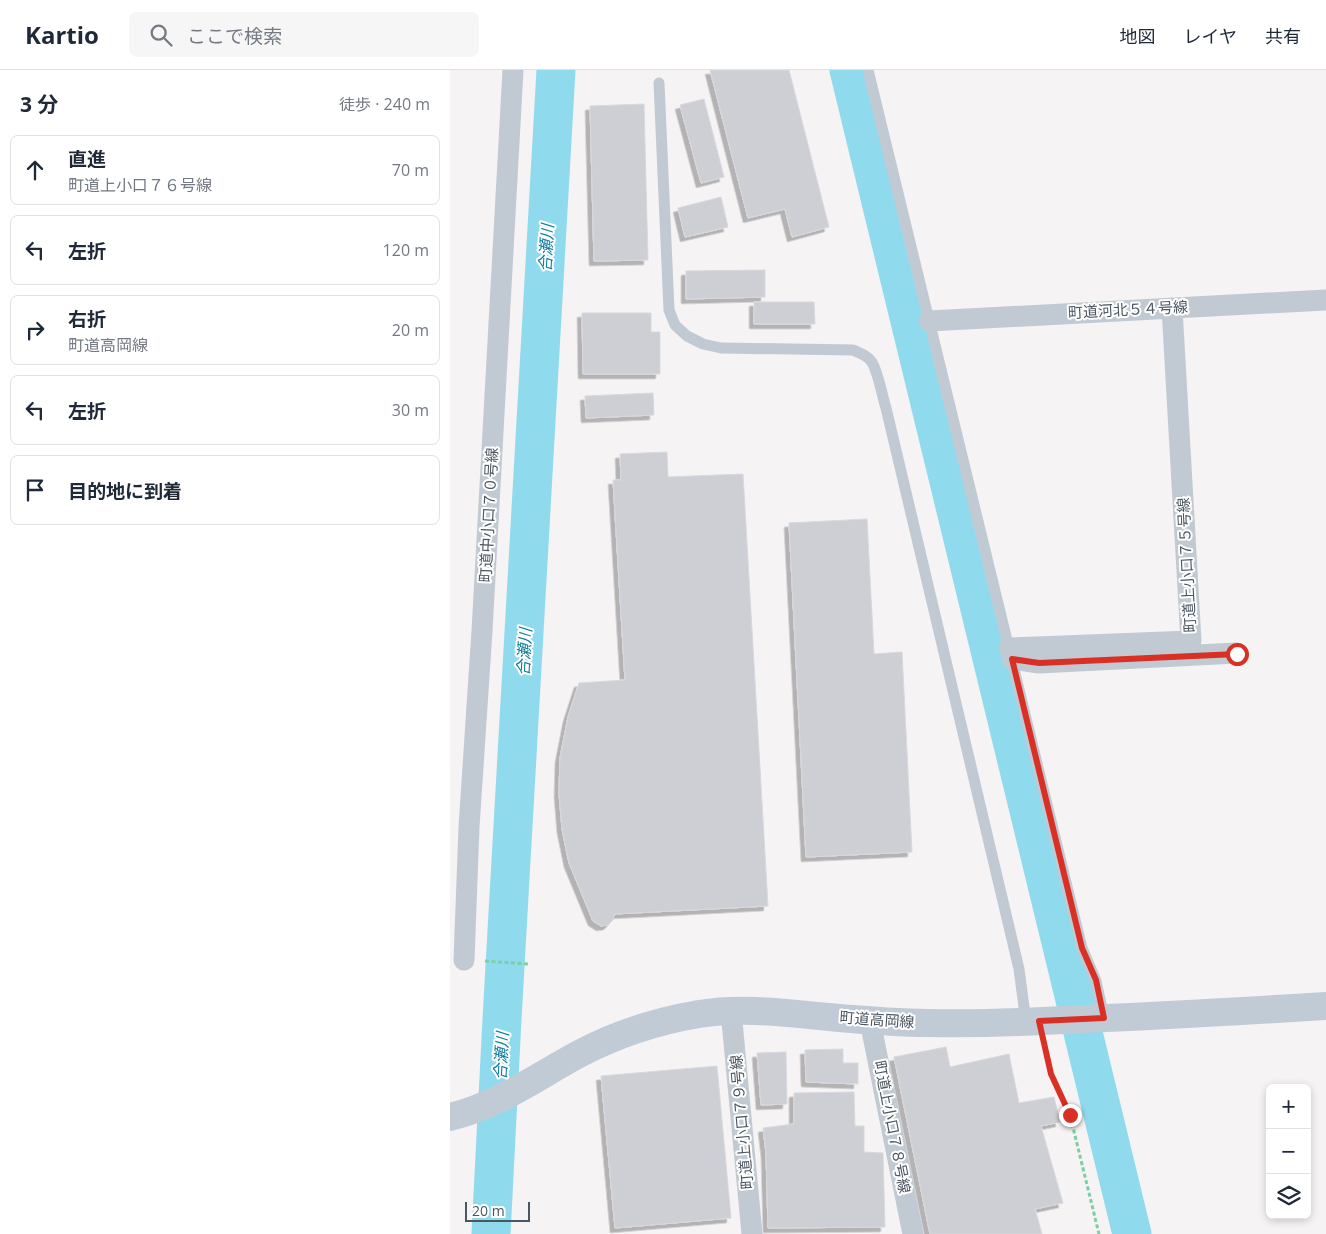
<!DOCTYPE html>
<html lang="ja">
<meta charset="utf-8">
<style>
:root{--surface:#fff;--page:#f6f6f7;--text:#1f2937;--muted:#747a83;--line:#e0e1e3}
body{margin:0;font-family:"Open Sans","Noto Sans JP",sans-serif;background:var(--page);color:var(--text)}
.controls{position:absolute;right:15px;bottom:15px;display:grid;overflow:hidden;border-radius:8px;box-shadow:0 2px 8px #0003}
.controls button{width:45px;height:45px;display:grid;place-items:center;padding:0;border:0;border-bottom:1px solid var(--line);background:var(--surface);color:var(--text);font:25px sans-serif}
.scale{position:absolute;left:15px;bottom:12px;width:65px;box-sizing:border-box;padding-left:5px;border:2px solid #4a5661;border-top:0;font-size:14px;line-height:18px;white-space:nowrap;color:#4a5661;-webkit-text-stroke:4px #fff;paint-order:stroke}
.stop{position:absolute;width:15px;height:15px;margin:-11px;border:4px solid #d93025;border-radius:50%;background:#fff}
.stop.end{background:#d93025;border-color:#fff;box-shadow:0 1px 5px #0008}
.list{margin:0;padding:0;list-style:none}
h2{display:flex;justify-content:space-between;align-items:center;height:65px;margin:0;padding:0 20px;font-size:21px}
h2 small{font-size:16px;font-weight:400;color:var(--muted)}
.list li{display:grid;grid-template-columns:32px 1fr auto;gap:15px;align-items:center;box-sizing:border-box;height:70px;margin:0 10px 10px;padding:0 10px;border:1px solid var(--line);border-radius:8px}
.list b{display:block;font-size:19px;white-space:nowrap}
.list p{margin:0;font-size:16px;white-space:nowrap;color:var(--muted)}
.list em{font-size:16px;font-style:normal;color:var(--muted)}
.icon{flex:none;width:28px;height:28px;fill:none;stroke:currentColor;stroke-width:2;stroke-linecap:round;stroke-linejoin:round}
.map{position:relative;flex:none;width:876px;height:1164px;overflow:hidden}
header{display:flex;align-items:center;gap:30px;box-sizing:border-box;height:70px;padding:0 25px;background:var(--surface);border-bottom:1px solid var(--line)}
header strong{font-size:24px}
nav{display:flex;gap:28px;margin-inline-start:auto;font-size:18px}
.search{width:350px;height:45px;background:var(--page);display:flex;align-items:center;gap:12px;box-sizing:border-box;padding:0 18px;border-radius:8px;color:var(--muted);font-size:19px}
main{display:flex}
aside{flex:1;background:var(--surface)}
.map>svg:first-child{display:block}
</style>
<header>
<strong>Kartio</strong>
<div class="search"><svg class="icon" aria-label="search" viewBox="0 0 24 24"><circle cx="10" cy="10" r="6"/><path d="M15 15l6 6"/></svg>ここで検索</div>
<nav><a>地図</a><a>レイヤ</a><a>共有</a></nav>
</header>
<main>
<aside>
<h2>3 分<small>徒歩 · 240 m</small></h2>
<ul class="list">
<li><svg class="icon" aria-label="ahead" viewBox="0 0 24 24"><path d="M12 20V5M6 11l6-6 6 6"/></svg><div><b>直進</b><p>町道上小口７６号線</p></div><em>70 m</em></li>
<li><svg class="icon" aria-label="left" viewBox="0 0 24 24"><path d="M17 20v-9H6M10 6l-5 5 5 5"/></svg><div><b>左折</b></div><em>120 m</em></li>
<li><svg class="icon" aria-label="right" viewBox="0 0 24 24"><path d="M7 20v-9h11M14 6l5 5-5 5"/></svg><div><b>右折</b><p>町道高岡線</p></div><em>20 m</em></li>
<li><svg class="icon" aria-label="left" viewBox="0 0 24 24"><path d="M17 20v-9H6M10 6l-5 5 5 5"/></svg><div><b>左折</b></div><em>30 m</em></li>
<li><svg class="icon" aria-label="arrive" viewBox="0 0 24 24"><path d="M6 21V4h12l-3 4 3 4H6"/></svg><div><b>目的地に到着</b></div></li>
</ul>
</aside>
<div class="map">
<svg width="876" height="1164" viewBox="0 0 876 1164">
<defs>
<filter id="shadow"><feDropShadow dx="-4.5" dy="4.5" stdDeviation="0" flood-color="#0004"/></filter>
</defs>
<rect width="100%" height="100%" fill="#f5f3f3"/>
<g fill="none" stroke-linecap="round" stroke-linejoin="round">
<path stroke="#90daee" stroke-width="39" d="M399 0 682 1164
M41 1164 52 949 106 0"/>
</g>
<path fill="#cdcfd5" stroke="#d7d9de" filter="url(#shadow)" d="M260 0H339L379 157 342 167 335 139 298 148Z
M254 29 274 107 251 113 230 35Z
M194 34 198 190 144 191 140 36Z
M271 127 278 157 235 167 228 138Z
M315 200V227L236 229V201Z
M304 232H364L365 254H304Z
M132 243H201V262H210V304H133Z
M203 323 204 345 136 348 135 326Z
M217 382 218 407 293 404 318 836 164 844 163 850 158 855 151 856 143 851 119 793 112 759 109 723 110 688 118 647 129 613 175 610 163 410H171L170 384Z
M417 449 424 584 452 582 462 782 356 787 339 453Z
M496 977 500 997 559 984 569 1033 604 1027 610 1052 591 1056 613 1133 585 1139 592 1164H480L444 987Z
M393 979V993H408V1014L356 1012 355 980Z
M336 982 337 1034 311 1035 307 983Z
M267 996 281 1148 165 1158 151 1006Z
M404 1022 405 1056H414V1082L433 1083 435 1157 318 1158 316 1083 313 1058 344 1054V1023Z"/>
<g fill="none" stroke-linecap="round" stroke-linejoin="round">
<path stroke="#7ad0a6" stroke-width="3" stroke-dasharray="4 2.5" stroke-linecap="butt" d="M35 891 79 894
M594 974 601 1004 620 1045 649 1164"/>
<path stroke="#c1cad2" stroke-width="11" d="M418 0 632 878 646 911 654 948
M209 13 219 240 225 255 237 266 253 274 271 278 403 280C409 283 417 285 421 291 428 300 432 326 436 338L569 899 576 952"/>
<path stroke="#c1cad2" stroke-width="21" d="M479 251 876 230
M559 578 741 571 722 238
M562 589 589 593 787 583
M14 890 19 757 32 561 63 0
M281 941 302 1164
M420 951 463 1164"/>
<path stroke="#c1cbd6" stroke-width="28" d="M0 1047C49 1035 86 1007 129 984 167 964 207 951 249 944 293 937 336 943 379 947 412 950 446 953 479 953 530 954 581 952 632 949 714 946 795 941 876 936"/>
</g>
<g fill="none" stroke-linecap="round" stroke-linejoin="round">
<path stroke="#d93025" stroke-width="6" d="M620 1045 601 1004 589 951 654 948 646 910 632 878 562 589 589 593 787 584"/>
</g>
<g text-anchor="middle" stroke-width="4" stroke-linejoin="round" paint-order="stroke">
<g font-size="15" fill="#4a5661" stroke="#fff">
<text transform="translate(678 240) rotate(-3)" y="5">町道河北５４号線</text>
<text transform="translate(39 445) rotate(-87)" y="5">町道中小口７０号線</text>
<text transform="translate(737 495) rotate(-93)" y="5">町道上小口７５号線</text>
<text transform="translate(427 950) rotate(4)" y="5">町道高岡線</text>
<text transform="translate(292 1052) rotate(-95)" y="5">町道上小口７９号線</text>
<text transform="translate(442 1057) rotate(79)" y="5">町道上小口７８号線</text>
</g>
<g font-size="16" font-style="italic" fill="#0c7c9b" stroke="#fff">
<text transform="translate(96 178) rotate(-87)" y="6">合瀬川</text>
<text transform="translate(74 582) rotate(-87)" y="6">合瀬川</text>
<text transform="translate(51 986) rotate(-87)" y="6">合瀬川</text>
</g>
</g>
</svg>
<div class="controls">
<button>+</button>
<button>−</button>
<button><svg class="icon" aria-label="layers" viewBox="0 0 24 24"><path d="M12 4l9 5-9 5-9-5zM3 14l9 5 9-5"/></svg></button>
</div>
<div class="scale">20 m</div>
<div class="stop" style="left:787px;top:584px"></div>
<div class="stop end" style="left:620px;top:1045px"></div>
</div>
</main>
